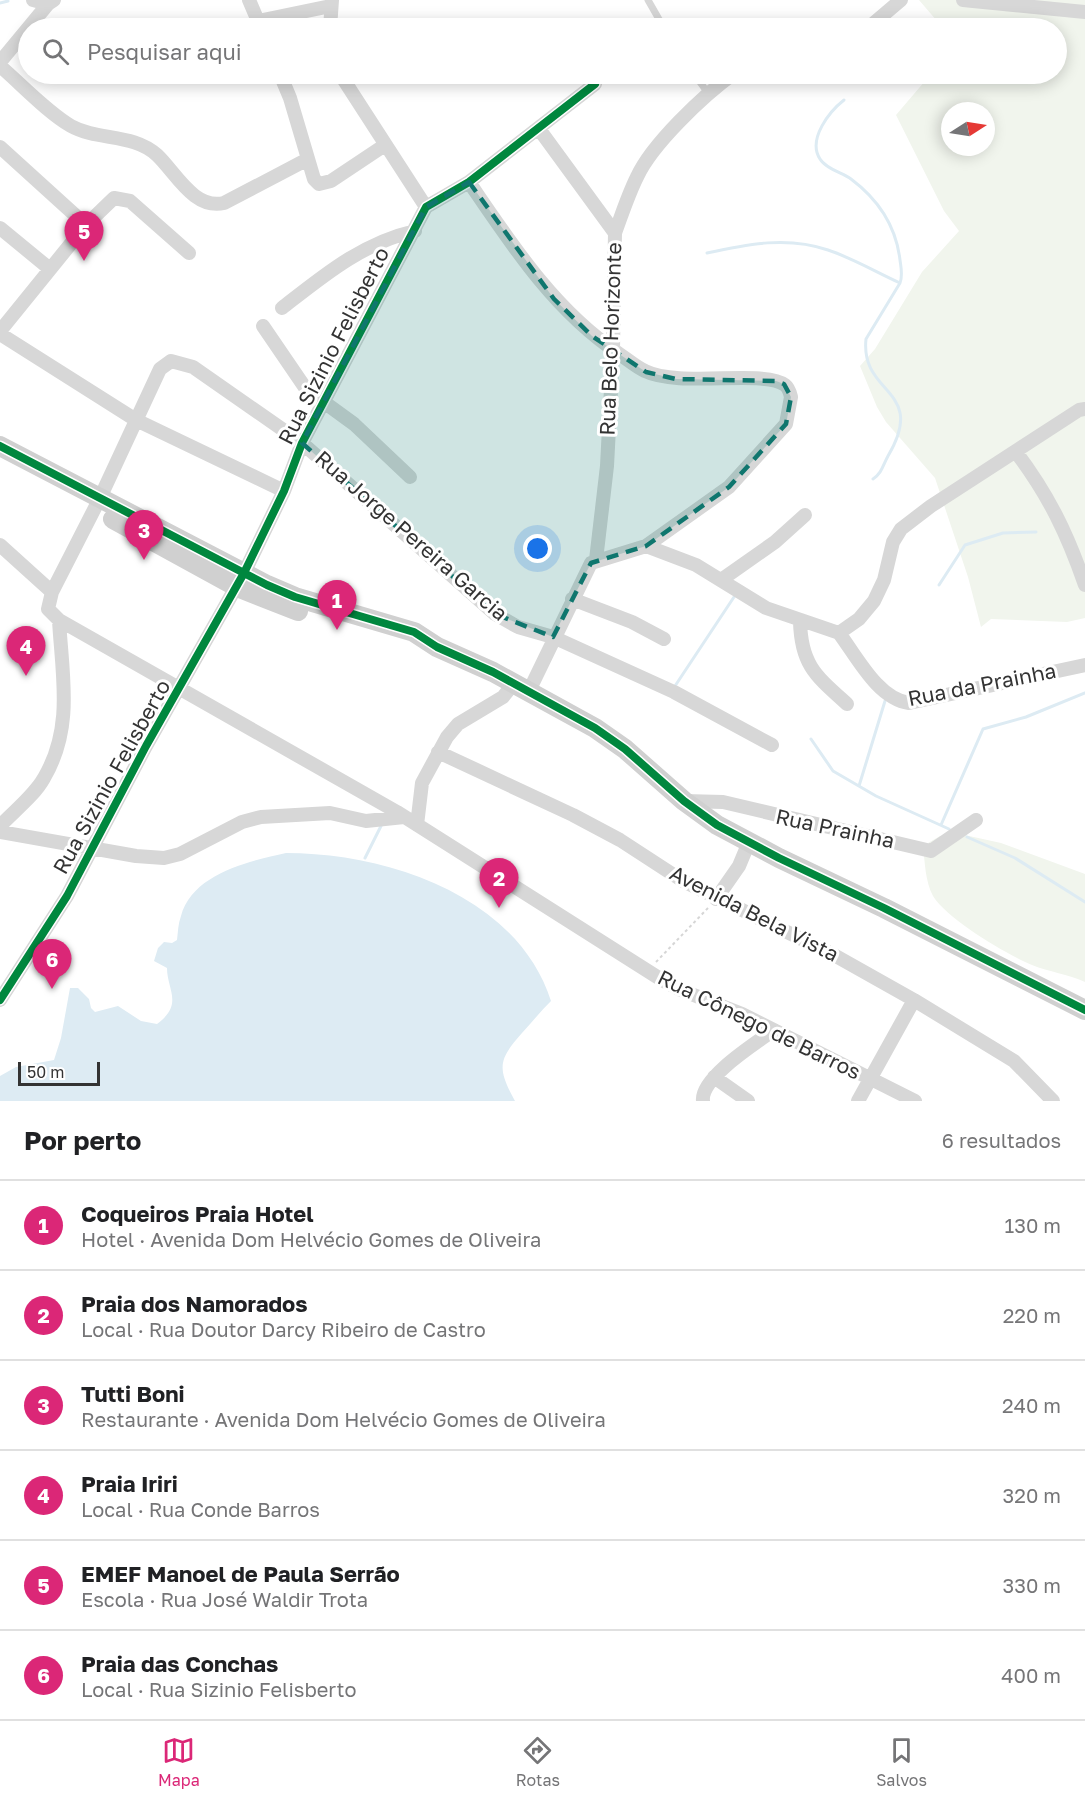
<!DOCTYPE html>
<html lang="pt">
<meta charset="utf-8">
<style>
:root{--surface:#fff;--page:#f2f2f2;--text:#202124;--muted:#757577;--line:#e0e0e0;--accent:#db2777}
body{margin:0;font-family:"Golos Text",sans-serif;background:var(--page);color:var(--text)}
.compass{position:absolute;left:941px;top:102px;width:54px;height:54px;border-radius:50%;background:var(--surface);box-shadow:0 3px 15px #0003;rotate:78deg}
.scale{position:absolute;left:18px;bottom:15px;width:82px;box-sizing:border-box;padding-left:6px;border:3px solid #333;border-top:0;font-size:16px;line-height:21px;white-space:nowrap;color:#333;-webkit-text-stroke:4px #fff;paint-order:stroke}
.you{position:absolute;left:538px;top:549px;width:21px;height:21px;margin:-15px;border:4px solid #fff;border-radius:50%;background:#1a73e8;box-shadow:0 0 0 9px #1a73e833}
.badge{display:grid;place-items:center;width:39px;height:39px;border-radius:50%;background:var(--accent);color:#fff;font-size:20px;font-weight:700}
.pin{position:absolute;translate:-50% -50px;filter:drop-shadow(0 2px 3px #0008)}
.pin::after{content:'';position:absolute;top:32px;width:21px;height:18px;background:inherit;clip-path:polygon(0 0,100% 0,50% 100%)}
.list{margin:0;padding:0;list-style:none}
h2{display:flex;justify-content:space-between;align-items:center;height:78px;margin:0;padding:0 24px;font-size:26px}
h2 small{font-size:20px;font-weight:400;color:var(--muted)}
.list li{display:grid;grid-template-columns:39px 1fr auto;gap:18px;align-items:center;box-sizing:border-box;height:90px;padding:0 24px;border-top:2px solid var(--line)}
.list b{display:block;font-size:22px;white-space:nowrap}
.list p{margin:0;font-size:20px;white-space:nowrap;color:var(--muted)}
.list em{font-size:20px;font-style:normal;color:var(--muted)}
.icon{flex:none;width:33px;height:33px;fill:none;stroke:currentColor;stroke-width:2;stroke-linecap:round;stroke-linejoin:round}
.map{position:relative;flex:none;width:1085px;height:1101px;overflow:hidden}
.search{position:absolute;background:var(--surface);box-shadow:0 3px 15px #0003;left:18px;right:18px;top:18px;height:66px;display:flex;align-items:center;gap:15px;box-sizing:border-box;padding:0 21px;border-radius:33px;color:var(--muted);font-size:22px}
.sheet{height:618px;background:var(--surface)}
nav{display:flex;justify-content:space-around;align-items:center;box-sizing:border-box;height:84px;border-top:2px solid var(--line);background:var(--surface);font-size:16px;color:var(--muted)}
nav a{display:grid;justify-items:center;gap:3px}
nav .on{color:var(--accent)}
.map>svg:first-child{display:block}
</style>
<div class="map">
<svg width="1085" height="1101" viewBox="0 0 1085 1101">
<rect width="100%" height="100%" fill="#fff"/>
<path fill="#f1f5ed" fill-rule="evenodd" d="M919 0H1085V618L1067 622 991 619 981 627 968 577 935 478 886 422 877 407 860 366 875 349 922 272 959 231 944 211 896 115 931 74H1056V28H943ZM950 111H986V147H950Z
M960 834 1001 843 1085 874V982C1068 974 1049 972 1032 965 1006 954 948 920 933 896 925 881 925 862 923 846L940 836Z"/>
<path fill="#ddebf3" d="M286 853C386 853 517 895 551 1001 541 1011 532 1022 522 1033 498 1060 497 1068 515 1101H0V1076L16 1067 54 1060 61 1038 70 988H78L89 999 91 1008 95 1012 118 1006 141 1021 157 1024C184 1004 167 990 167 968L154 961 158 948 164 942 172 943 177 940C178 932 178 924 181 916 192 874 249 861 286 853Z"/>
<g fill="none" stroke-linecap="round" stroke-linejoin="round">
<path stroke="#ddebf3" stroke-width="3" d="M0 3 8 1
M844 100C830 111 807 139 820 159 826 169 843 173 851 179 879 200 896 226 900 260 901 268 903 275 900 283L866 339C860 396 928 388 888 456 883 465 882 473 873 479
M707 253C747 244 788 236 828 250 852 258 876 272 900 283
M939 585 965 545 1003 533 1036 532
M675 686 734 597
M811 739 833 771 876 796 949 829
M859 786 885 701
M941 825 983 729 1026 717 1085 693
M967 837 1015 858 1085 902
M365 858 381 826"/>
<path stroke="#d6d6d6" stroke-width="2" stroke-dasharray="3 3" stroke-linecap="butt" d="M656 962 708 908"/>
<path stroke="#d7d7d7" stroke-width="7" d="M648 0 664 28
M694 74 708 93"/>
<path stroke="#d7d7d7" stroke-width="14" d="M33 0 48 4
M249 0 261 28
M963 0 1085 12
M258 21 331 6
M330 28 332 0
M868 28 901 0
M0 62 48 4 54 0
M0 66C21 84 47 112 71 126 98 141 133 133 157 155 176 173 194 210 224 203L308 159
M280 74 290 98 314 179 319 184 331 181 385 145
M340 74 426 207
M539 129 615 233 613 350 607 466 596 560
M0 147 86 225
M469 182C512 245 554 310 618 353 627 359 636 367 645 371 680 388 764 369 785 385 789 388 790 393 791 397L786 424 729 487 646 546 591 563 529 691
M0 228 50 269
M615 233C622 214 628 195 637 177 652 144 704 95 733 74
M282 308C323 276 362 243 415 231
M263 326 306 389 354 424 410 477
M0 331 86 225 114 198 130 201 189 253
M0 334 136 420 284 491
M1016 452C1049 496 1067 533 1085 585
M0 545 52 592 48 609 59 620 397 812 662 980 681 990 742 1014 915 1101
M646 546 696 565 766 608 839 633 859 619 874 601 884 580 893 542 901 529 931 506 1079 410 1085 409
M721 580 775 542 805 515
M52 592 100 498 160 369 171 361 193 367 302 443 495 614 518 627 553 637 674 692 772 745
M572 599 632 622 664 639
M800 621C801 665 816 676 847 704
M839 633C857 657 878 699 909 703L1085 665
M438 752 573 815 620 840 683 881 834 955 914 1000 1014 1061 1053 1101
M684 801 723 802 931 851 976 820
M417 825 422 783 447 737 458 724 503 697 514 683
M0 826C14 811 34 796 44 778 74 727 62 675 59 620
M0 832 136 856 164 858 180 854 242 822 261 817 330 813 366 821 404 817
M716 899 739 866 749 842
M0 1000 67 896 146 746 244 573 284 491 302 443 426 207 469 182 595 84
M714 1077 748 1101
M703 1101C700 1078 756 1043 774 1030
M858 1101 914 1000"/>
<path stroke="#d0d0d0" stroke-width="20" d="M0 446 267 585 295 597 414 632 437 647 493 672 595 728 625 749 684 801 717 825 779 858 884 908 1085 1010
M113 519 237 587 298 611"/>
<defs>
<path id="cycleway" d="M0 446 267 585 295 597 414 632 437 647 493 672 595 728 625 749 684 801 717 825 779 858 884 908 1085 1010
M0 1000 67 896 146 746 244 573 284 491 302 443 426 207 469 182 595 84"/>
</defs>
<use href="#cycleway" stroke="#fff" stroke-width="11"/>
<use href="#cycleway" stroke="#00873e" stroke-width="8"/>
</g>
<path fill="#0f766e" fill-opacity="0.2" stroke="#0f766e" stroke-width="4.5" stroke-dasharray="12 8" stroke-linejoin="round" d="M469 182 554 299 592 336 646 372 676 379 776 381 784 384 791 397 786 424 729 487 646 546 591 563 553 637 495 614 302 443 426 207Z"/>
<g text-anchor="middle" stroke-width="6" stroke-linejoin="round" paint-order="stroke">
<g font-size="21" fill="#333" stroke="#fff">
<text transform="translate(611 339) rotate(-88)" y="7">Rua Belo Horizonte</text>
<text transform="translate(334 346) rotate(-63)" y="7">Rua Sizinio Felisberto</text>
<text transform="translate(411 536) rotate(41)" y="7">Rua Jorge Pereira Garcia</text>
<text transform="translate(982 685) rotate(-11)" y="7">Rua da Prainha</text>
<text transform="translate(112 777) rotate(-61)" y="7">Rua Sizinio Felisberto</text>
<text transform="translate(835 829) rotate(12)" y="7">Rua Prainha</text>
<text transform="translate(754 914) rotate(27)" y="7">Avenida Bela Vista</text>
<text transform="translate(759 1025) rotate(26)" y="7">Rua Cônego de Barros</text>
</g>
</g>
</svg>
<svg class="compass" viewBox="-18 -18 36 36"><path d="M0-13l5 13h-10z" fill="#e53935"/><path d="M0 13l5-13h-10z" fill="#757577"/></svg>
<div class="scale">50 m</div>
<div class="you"></div>
<div class="pin badge" style="left:337px;top:630px">1</div>
<div class="pin badge" style="left:499px;top:908px">2</div>
<div class="pin badge" style="left:144px;top:560px">3</div>
<div class="pin badge" style="left:26px;top:676px">4</div>
<div class="pin badge" style="left:84px;top:261px">5</div>
<div class="pin badge" style="left:52px;top:989px">6</div>
<div class="search"><svg class="icon" aria-label="search" viewBox="0 0 24 24"><circle cx="10" cy="10" r="6"/><path d="M15 15l6 6"/></svg>Pesquisar aqui</div>
</div>
<section class="sheet">
<h2>Por perto<small>6 resultados</small></h2>
<ul class="list">
<li><span class="badge">1</span><div><b>Coqueiros Praia Hotel</b><p>Hotel · Avenida Dom Helvécio Gomes de Oliveira</p></div><em>130 m</em></li>
<li><span class="badge">2</span><div><b>Praia dos Namorados</b><p>Local · Rua Doutor Darcy Ribeiro de Castro</p></div><em>220 m</em></li>
<li><span class="badge">3</span><div><b>Tutti Boni</b><p>Restaurante · Avenida Dom Helvécio Gomes de Oliveira</p></div><em>240 m</em></li>
<li><span class="badge">4</span><div><b>Praia Iriri</b><p>Local · Rua Conde Barros</p></div><em>320 m</em></li>
<li><span class="badge">5</span><div><b>EMEF Manoel de Paula Serrão</b><p>Escola · Rua José Waldir Trota</p></div><em>330 m</em></li>
<li><span class="badge">6</span><div><b>Praia das Conchas</b><p>Local · Rua Sizinio Felisberto</p></div><em>400 m</em></li>
</ul>
</section>
<nav>
<a class="on"><svg class="icon" aria-label="map" viewBox="0 0 24 24"><path d="M3 6l6-2 6 2 6-2v14l-6 2-6-2-6 2zM9 4v14M15 6v14"/></svg>Mapa</a>
<a><svg class="icon" aria-label="directions" viewBox="0 0 24 24"><path d="M12 3l9 9-9 9-9-9zM9 14v-3h6M13 9l2 2-2 2"/></svg>Rotas</a>
<a><svg class="icon" aria-label="saved" viewBox="0 0 24 24"><path d="M7 4h10v16l-5-4-5 4z"/></svg>Salvos</a>
</nav>
